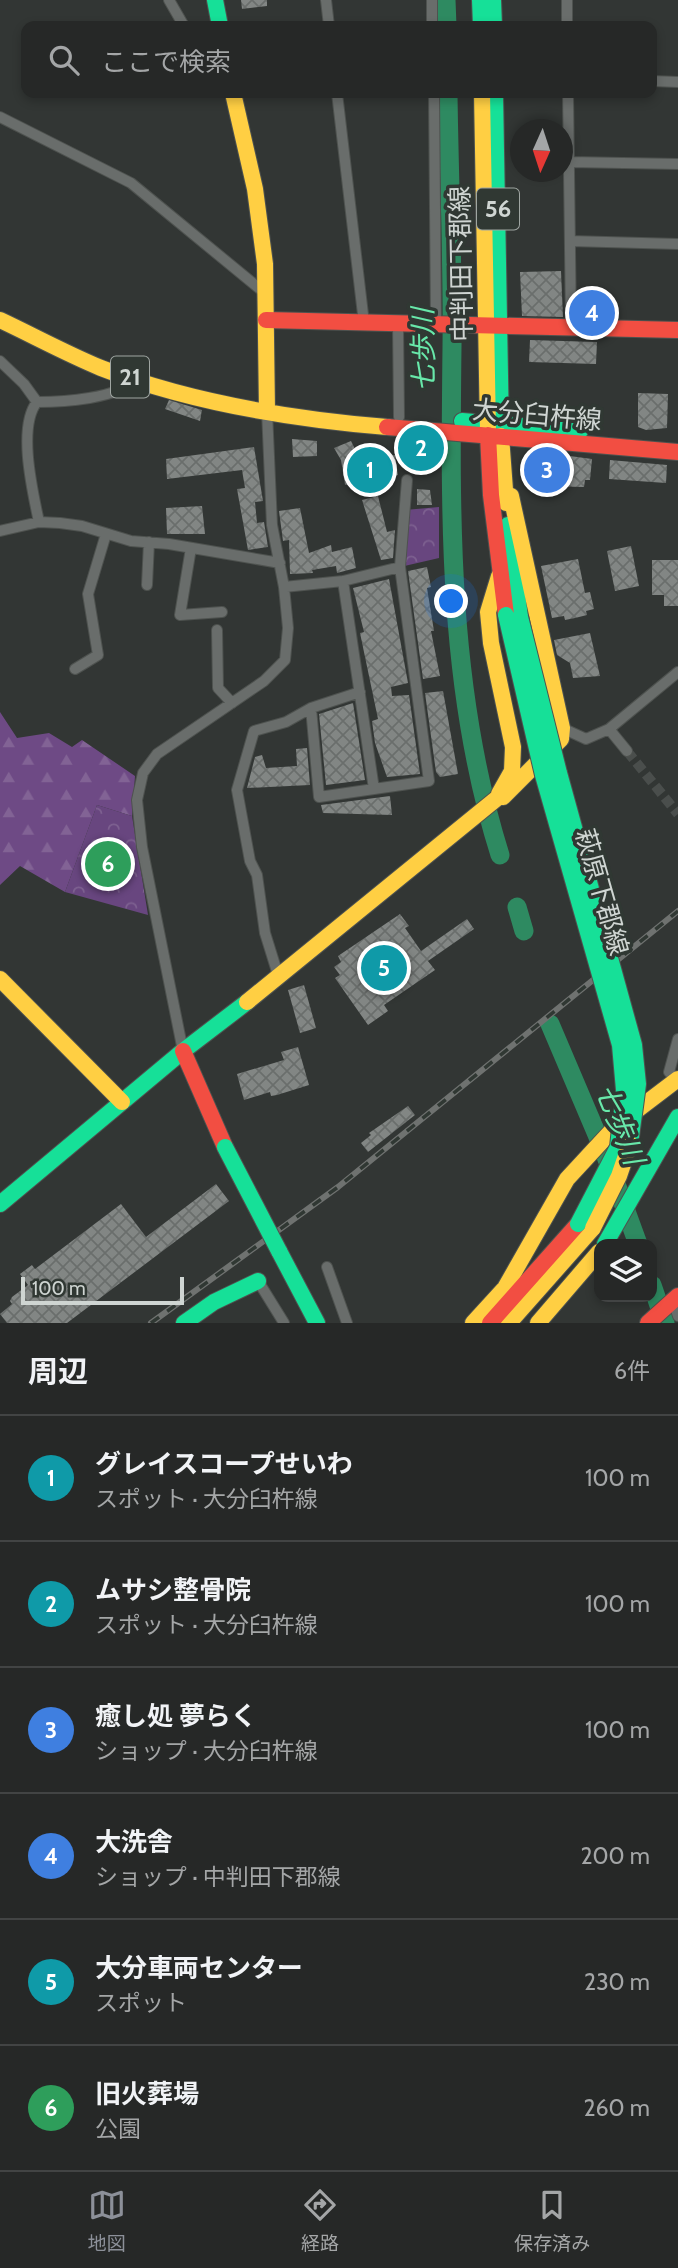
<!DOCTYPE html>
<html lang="ja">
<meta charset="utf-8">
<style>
:root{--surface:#262827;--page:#2e302f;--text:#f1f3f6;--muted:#a4a6a7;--line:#424444;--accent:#8c9099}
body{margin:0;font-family:Cabin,"Noto Sans JP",sans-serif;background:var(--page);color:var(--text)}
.controls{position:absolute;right:21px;bottom:21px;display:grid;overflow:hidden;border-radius:14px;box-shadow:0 4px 10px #0003}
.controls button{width:63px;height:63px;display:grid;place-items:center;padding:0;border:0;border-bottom:2px solid var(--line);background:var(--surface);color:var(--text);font:35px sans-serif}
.compass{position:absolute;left:510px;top:119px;width:63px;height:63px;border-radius:50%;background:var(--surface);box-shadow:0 4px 10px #0003;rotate:183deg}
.scale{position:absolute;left:21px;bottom:18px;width:163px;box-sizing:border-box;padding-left:7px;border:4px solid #cfd5d2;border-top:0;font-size:19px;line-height:24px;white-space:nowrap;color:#cfd5d2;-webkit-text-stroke:5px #303833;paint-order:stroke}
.you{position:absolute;left:452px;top:602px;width:24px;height:24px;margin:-18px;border:5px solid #fff;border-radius:50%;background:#1a73e8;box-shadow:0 0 0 10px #1a73e833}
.badge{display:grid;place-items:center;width:46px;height:46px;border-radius:50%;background:var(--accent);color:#fff;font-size:23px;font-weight:700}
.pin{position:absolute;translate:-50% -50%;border:4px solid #fff;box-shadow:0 2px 7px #0006}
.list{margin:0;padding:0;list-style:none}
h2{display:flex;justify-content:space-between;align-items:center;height:91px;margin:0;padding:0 28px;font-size:30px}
h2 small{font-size:23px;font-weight:400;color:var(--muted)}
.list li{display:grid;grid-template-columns:46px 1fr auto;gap:21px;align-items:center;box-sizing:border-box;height:126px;padding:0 28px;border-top:2px solid var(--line)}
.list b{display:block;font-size:26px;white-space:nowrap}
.list p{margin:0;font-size:23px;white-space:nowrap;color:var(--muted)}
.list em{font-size:23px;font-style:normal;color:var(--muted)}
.icon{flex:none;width:38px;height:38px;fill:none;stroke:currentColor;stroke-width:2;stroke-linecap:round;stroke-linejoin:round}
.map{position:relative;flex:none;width:678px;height:1323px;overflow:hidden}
.search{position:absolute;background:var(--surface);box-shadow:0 4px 10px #0003;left:21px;right:21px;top:21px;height:77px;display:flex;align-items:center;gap:18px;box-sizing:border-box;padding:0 24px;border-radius:14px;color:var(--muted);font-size:26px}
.sheet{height:847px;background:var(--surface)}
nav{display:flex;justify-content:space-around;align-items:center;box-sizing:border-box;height:98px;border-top:2px solid var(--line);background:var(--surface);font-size:19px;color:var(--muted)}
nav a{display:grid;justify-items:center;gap:4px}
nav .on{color:var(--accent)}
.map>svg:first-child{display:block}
</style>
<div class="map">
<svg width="678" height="1323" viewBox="0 0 678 1323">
<defs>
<pattern id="forest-firs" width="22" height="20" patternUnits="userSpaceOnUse" patternTransform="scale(1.75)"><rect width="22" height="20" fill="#6e4a85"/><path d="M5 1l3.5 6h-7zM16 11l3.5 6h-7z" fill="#826395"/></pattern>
<pattern id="park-crowns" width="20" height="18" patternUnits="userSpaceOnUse" patternTransform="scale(1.75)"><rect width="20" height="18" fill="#68467f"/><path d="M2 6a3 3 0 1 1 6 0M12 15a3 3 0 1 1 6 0" fill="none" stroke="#7d6090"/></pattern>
<pattern id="building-cross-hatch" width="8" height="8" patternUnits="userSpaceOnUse" patternTransform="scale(1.75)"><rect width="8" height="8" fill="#828684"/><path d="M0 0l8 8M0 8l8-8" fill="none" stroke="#6a6e6c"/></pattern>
</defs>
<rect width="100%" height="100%" fill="#323634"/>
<path fill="url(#forest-firs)" d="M0 712 17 738 49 733 72 747 82 740 135 776 132 816 97 805 65 892 20 866 0 885Z"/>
<path fill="url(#park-crowns)" d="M439 507V558L400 567 405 510Z
M97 805 132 816 148 915 65 892Z"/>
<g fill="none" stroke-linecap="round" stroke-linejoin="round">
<path stroke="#2e8a61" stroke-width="19" d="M446 0 447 26
M448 93C449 177 453 262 452 347 450 518 448 690 500 855
M517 907 524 931
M550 1024 604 1151 638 1244
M652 1285 665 1323"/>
</g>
<path fill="url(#building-cross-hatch)" d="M241 0H267V6L242 9Z
M561 271 563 317 522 316 520 272Z
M579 305H603V318L579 317Z
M530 340 597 342 596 364 529 362Z
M638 393 668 394 667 428 646 430 638 427Z
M169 400 202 410 200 421 165 409Z
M292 439 317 441V456L293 457Z
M351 441 361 461 395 455 398 475 345 485 341 460 334 448Z
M411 441 431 442V455L411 454Z
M254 447 263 501 255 502 257 523 264 522 268 547 248 550 237 489 245 488 242 470 167 479 166 459Z
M540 452 592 459 590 480H585L584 487 536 486Z
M610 460 667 465 666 483 609 479Z
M417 489 430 490 432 505H417Z
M378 496 387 532 395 530 393 558 381 560 362 500Z
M202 506 205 534H167L166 508Z
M300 508 309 553 331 545 332 552 352 547 356 568 337 573 336 566 312 570 313 573 290 574 289 540 283 541 279 511Z
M631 546 639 586 615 591 607 551Z
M578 559 585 593 590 592 594 609 586 611 587 615 575 618 565 620 564 616 552 618 541 566Z
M652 560H678V606H664V595H652Z
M427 567 431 587 427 588 434 631H431L440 676 423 679 408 571Z
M389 579 408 683 391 687 392 696 409 695 420 774 387 777 375 743 372 721 378 719 360 633 364 632 353 588Z
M590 633 600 676 573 678 570 663 557 655 554 640Z
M443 691 458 774 440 777 436 772 425 693Z
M353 703 365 780 326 785 319 714Z
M307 748 310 785 247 788 255 757 262 755 266 768 297 766 296 749Z
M390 796 392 815 323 813 321 805Z
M400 914 409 926 405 928 421 951 467 919 474 929 428 961 435 970 384 1005 388 1011 368 1025 335 978 340 975 334 967 341 962 338 956Z
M304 985 316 1028 300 1033 288 990Z
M298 1047 309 1085 277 1095 271 1096 270 1092 244 1100 237 1074 284 1060 281 1052Z
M408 1106 415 1115 368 1152 361 1143 371 1135 369 1133Z
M216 1184 229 1201 67 1323H7L0 1314 12 1304 10 1301 12 1297 28 1285 20 1274 32 1265 35 1269 121 1204 146 1237Z"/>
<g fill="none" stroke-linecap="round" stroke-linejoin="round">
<path stroke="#4a4e4c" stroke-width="10" stroke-dasharray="10 5" stroke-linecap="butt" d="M627 751 678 814"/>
<defs>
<path id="street" d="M169 0 184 26
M326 0 329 26
M432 0V26
M567 0V26
M652 81 678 82
M337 93 364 323
M434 93 436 324
M568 93 571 327
M0 117 131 183 266 294
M569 162 678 164
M570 241 678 244
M398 324 399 417
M0 361 24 384 37 402C62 402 119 399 135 379
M37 402C17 427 33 493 39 522
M0 531 39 522 60 523 82 526 131 541 169 544 280 563
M191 548 180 615 222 612
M400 567 407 480
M343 581 374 789
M147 585 149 542
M284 587 343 581 400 567 429 781 319 797 311 708
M217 630 218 688 232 703
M75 669 98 655 88 594 106 534
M562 728 586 739 609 729
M627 751 609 729 678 672
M279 978 265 933 257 875 250 861 237 790 254 731 286 722 311 708 360 692
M183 1051 142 847 137 800 143 773 157 754 264 681 285 660 288 628 284 587 272 525 267 411
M677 1080 669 1072 678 1039
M327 1267 347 1323
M258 1281 284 1323
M673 1300 678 1316"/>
<path id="fast" d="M215 0 220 26
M480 0 481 26
M493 0 494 26
M495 93 501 432
M462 421 580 431
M508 525 520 617
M0 1204 183 1051 247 1002
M605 1244 678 1117
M279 1251 317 1323
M184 1323 214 1302 258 1281"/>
<path id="slow" d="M233 93 255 189 265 264 267 411
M482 93 488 432
M0 320C34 336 67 354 101 368 191 403 291 419 387 427
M501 436 506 503
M499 576 488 612 491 643 513 747 512 771 499 794 503 797 561 739 562 728 511 496 506 494
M0 979 122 1102
M247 1002 501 795
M473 1323 505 1288 567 1179 616 1126 678 1079
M509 1323 593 1228
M538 1323 599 1252"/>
<path id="jam" d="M266 320 678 330
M387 427 678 452
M488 435 491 495 506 615
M183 1051 225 1147
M490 1323 578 1224
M648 1323 678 1296"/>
</defs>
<use href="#street" stroke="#4e524f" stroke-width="12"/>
<use href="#fast" stroke="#4e524f" stroke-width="18"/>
<use href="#slow" stroke="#4e524f" stroke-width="18"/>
<use href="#jam" stroke="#4e524f" stroke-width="18"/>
<use href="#street" stroke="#696d6b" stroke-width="10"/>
<use href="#fast" stroke="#16e098" stroke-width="16"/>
<use href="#slow" stroke="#ffcf43" stroke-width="16"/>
<use href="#jam" stroke="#f24e42" stroke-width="16"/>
<defs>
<path id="rail" d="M151 1323 338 1187 678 911"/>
</defs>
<use href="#rail" stroke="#6f7270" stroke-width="6"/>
<use href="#rail" stroke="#303833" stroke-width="3.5" stroke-dasharray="10" stroke-linecap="butt"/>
<defs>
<path id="fast-bridge" d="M506 615 543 775 620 1045 624 1090 618 1147 578 1224
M520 617 559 773 634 1045 638 1084 630 1144
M225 1147 279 1251"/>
<path id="slow-bridge" d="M593 1228 619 1176 630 1144"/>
</defs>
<use href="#fast-bridge" stroke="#4e524f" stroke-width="18" stroke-linecap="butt"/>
<use href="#slow-bridge" stroke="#4e524f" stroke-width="18" stroke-linecap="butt"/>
<use href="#fast-bridge" stroke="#16e098" stroke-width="16"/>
<use href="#slow-bridge" stroke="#ffcf43" stroke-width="16"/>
</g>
<g text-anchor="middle" stroke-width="7" stroke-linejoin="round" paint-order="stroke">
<g fill="#303833" stroke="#9fa6a2" stroke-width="2">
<rect x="477" y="188.5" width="42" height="41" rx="5"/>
<rect x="111" y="356.5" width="38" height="41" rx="5"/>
</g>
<g font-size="24" font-weight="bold" fill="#cfd5d2">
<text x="498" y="217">56</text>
<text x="130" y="385">21</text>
</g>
<g font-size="26" fill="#cfd5d2" stroke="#303833">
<text transform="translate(461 264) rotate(-91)" y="9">中判田下郡線</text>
<text transform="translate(537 415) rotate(5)" y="9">大分臼杵線</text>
<text transform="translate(602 892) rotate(74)" y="9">萩原下郡線</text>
</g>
<g font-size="28" font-style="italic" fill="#68e8aa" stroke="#303833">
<text transform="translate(423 350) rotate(-91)" y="10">七歩川</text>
<text transform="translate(620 1124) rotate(68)" y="10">七歩川</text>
</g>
</g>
</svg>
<div class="controls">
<button><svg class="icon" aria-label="layers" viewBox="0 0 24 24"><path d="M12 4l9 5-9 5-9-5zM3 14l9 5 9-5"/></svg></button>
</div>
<svg class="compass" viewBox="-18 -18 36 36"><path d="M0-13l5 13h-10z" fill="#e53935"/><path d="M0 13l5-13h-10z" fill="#a4a6a7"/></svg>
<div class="scale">100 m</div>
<div class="you"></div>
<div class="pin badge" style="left:370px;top:470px;background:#0f9aa8">1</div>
<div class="pin badge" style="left:421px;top:448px;background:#0f9aa8">2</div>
<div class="pin badge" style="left:547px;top:470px;background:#3f7fe0">3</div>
<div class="pin badge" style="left:592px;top:313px;background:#3f7fe0">4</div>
<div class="pin badge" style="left:384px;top:968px;background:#0f9aa8">5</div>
<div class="pin badge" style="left:108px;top:864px;background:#2e9e5b">6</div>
<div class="search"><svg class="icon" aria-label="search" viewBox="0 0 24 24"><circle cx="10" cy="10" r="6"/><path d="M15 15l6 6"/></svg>ここで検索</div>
</div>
<section class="sheet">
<h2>周辺<small>6件</small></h2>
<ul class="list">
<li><span class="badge" style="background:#0f9aa8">1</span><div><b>グレイスコープせいわ</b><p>スポット · 大分臼杵線</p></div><em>100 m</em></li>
<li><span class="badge" style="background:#0f9aa8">2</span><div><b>ムサシ整骨院</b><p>スポット · 大分臼杵線</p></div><em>100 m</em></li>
<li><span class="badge" style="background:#3f7fe0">3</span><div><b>癒し処 夢らく</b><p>ショップ · 大分臼杵線</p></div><em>100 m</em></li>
<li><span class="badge" style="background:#3f7fe0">4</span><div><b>大洗舎</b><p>ショップ · 中判田下郡線</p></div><em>200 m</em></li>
<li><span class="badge" style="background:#0f9aa8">5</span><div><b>大分車両センター</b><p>スポット</p></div><em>230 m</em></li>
<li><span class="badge" style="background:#2e9e5b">6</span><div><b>旧火葬場</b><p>公園</p></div><em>260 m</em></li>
</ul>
</section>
<nav>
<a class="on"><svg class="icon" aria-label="map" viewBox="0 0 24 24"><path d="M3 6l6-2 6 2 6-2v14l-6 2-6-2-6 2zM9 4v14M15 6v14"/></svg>地図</a>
<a><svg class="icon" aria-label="directions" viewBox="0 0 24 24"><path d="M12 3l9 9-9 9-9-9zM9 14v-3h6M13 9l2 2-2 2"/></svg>経路</a>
<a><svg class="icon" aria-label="saved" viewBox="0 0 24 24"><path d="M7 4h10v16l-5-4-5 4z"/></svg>保存済み</a>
</nav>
